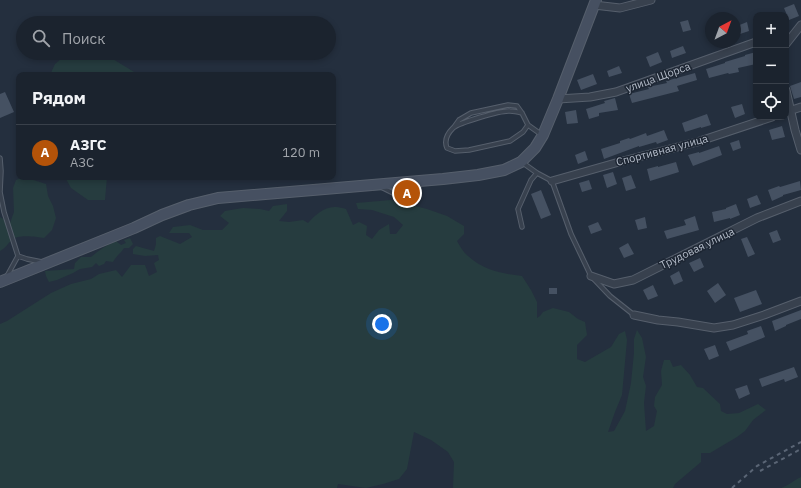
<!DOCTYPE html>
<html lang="ru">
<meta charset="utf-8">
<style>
:root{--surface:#1b232e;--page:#282f3a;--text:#f1f3f6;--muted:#a0a4aa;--line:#39404a;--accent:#b45309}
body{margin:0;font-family:"IBM Plex Sans",sans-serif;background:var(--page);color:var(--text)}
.controls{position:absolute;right:12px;top:12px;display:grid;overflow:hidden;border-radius:8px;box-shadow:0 2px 6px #0003}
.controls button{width:36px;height:36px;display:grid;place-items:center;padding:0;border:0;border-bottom:1px solid var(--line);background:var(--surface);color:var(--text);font:20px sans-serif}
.compass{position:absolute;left:705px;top:12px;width:36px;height:36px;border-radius:50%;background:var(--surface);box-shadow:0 2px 6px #0003;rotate:41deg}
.you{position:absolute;left:382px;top:324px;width:14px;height:14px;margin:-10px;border:3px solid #fff;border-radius:50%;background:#1a73e8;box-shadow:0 0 0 6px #1a73e833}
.badge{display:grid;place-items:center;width:26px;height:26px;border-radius:50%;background:var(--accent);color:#fff;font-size:13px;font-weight:700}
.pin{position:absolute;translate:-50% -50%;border:2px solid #fff;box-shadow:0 1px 4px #0006}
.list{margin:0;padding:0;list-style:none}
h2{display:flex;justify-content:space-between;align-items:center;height:52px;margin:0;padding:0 16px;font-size:17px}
h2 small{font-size:13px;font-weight:400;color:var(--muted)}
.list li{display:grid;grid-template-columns:26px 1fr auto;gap:12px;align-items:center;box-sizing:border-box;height:56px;padding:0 16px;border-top:1px solid var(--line)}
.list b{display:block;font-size:15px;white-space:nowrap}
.list p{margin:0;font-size:13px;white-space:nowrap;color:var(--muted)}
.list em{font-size:13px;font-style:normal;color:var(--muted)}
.icon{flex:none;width:22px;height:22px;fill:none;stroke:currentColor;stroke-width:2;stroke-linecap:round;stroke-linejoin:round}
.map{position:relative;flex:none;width:801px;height:488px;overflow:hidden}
.search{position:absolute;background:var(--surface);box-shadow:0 2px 6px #0003;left:16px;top:16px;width:320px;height:44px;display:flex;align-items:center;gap:10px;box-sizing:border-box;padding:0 14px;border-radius:22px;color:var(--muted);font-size:15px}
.panel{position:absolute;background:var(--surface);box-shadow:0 2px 6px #0003;left:16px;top:72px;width:320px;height:108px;border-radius:8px}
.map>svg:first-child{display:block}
</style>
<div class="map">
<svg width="801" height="488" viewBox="0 0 801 488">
<rect width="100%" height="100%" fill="#242f3e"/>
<path fill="#263c3f" d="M68 53H103L139 75H50L55 64Z
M24 177 46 184 48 196 53 206 56 218 52 230 44 238C36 237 18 234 12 240 7 244 6 248 0 251V217L10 223 14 212 13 188 16 180Z
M65 177H107L105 200H88L71 188Z
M391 200 427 209 447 216 464 226V234L457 241C460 246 463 252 468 256 483 270 503 274 522 276L531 290 537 302V318L540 316 543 312 553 308 569 312 578 319 585 322 587 335 577 345V359L585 362 611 347 619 334 625 331 627 340 622 395 615 412 608 432 614 431 625 411 631 383 634 353V339L637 330 642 338 646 357 643 377 646 386 644 403 646 431 654 426 657 411 654 406 655 397 662 385 661 371 664 360H670L673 367 681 365 690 375 697 387 703 388 720 404 721 411 727 414 739 413 758 404 766 410 753 420 745 431 737 437 710 453H701V462L675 484 673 488H453L454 462 448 452 431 440 414 432 407 469 399 479 383 484 366 488 338 484 337 488H0V324L7 321 51 293 71 284 91 279 99 274 116 270 122 277 131 265H145L149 276 157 272 154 263 159 260 158 255 145 256 133 254V249L136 246 154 251 156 244V238L160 236 180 244 192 237 189 233H169L173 227 190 225 203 230H222L229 223 220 216 225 211 243 208 260 209 269 211 273 206 287 204V211L279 221 289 222 303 220 308 223C315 215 325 206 336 207 339 207 343 208 346 209L353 225 359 222 367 226 366 235 372 239 379 230 389 224 390 234H396L403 225 394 217 372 210 358 209 356 203Z
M130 238 133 244 129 248H124C121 253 116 256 113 262L106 261 104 264 99 266 96 263 92 267 80 269 73 273 57 280 49 282 46 276 45 271 74 269 75 263 81 257H91C99 250 107 245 116 241L121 245 126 243 124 240Z
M801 477V488H781C788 486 794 480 801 477Z"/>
<path fill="#455162" d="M794 4 799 16 789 20 784 8Z
M688 20 691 30 683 32 680 22Z
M747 22 749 31 740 34 737 26Z
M683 46 686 53 672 58 670 51Z
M658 52 662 62 650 67 646 57Z
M756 52V64L738 68 739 72 729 74 728 73 709 78 706 69 725 63V62L745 56V55Z
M619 66 622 73 609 77 607 71Z
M695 73 697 80 677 86 679 91 632 103 629 94 649 89 648 87 667 83 666 81Z
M593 74 597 84 581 90 577 80Z
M801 82V97L794 99 790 86Z
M5 92 14 112 0 118V94Z
M615 98 618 110 599 113V116L589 119 586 109 605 103 604 101Z
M742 104 745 114 735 118 731 107Z
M576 110 578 123 567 124 565 112Z
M707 114 711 125 701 128V127L685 132 682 123Z
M782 126 785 137 772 140 769 130Z
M664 130 668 140 657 144 656 142 639 147V146L604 159 601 149 620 143V141L629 138 630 139 646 133 647 136Z
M739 140 741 148 733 151 730 143Z
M719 146 722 155 693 166 688 155 699 152V153Z
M585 151 588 160 578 164 575 155Z
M676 162 679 172 650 181 647 169 658 166V167Z
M613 172 617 184 607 188 603 175Z
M631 175 636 188 626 191 622 178Z
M589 180 592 189 582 192 579 183Z
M800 181 801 190 783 195V196L772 201 768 190 779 186 780 187Z
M541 190 551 215 541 219 531 194Z
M757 195 761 204 750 208 747 199Z
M736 204 740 215 730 219V218L714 222 712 212 726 209V208Z
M695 216 699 230 667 239 664 231 686 225 684 220Z
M645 217 647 228 638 230 635 220Z
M598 222 602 230 591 234 588 226Z
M777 230 781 240 773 243 769 233Z
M747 237 755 254 748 257 741 239Z
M628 243 634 254 624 258 619 248Z
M700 258 704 267 694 272 689 263Z
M679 271 683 281 674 285 670 276Z
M718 283 726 295 715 303 707 291Z
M653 285 658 296 648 300 643 290Z
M549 288H557V294H549Z
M756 290 762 304 740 312 734 298Z
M801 310V319L786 325V326L775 331 772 321Z
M761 326 765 337 730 351 726 342 748 334 747 331Z
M715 345 719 356 709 360 704 349Z
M794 367 798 377 785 382 784 379 762 387 759 379Z
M747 385 750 394 739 399 735 389Z"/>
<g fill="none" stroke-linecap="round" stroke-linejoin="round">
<defs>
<path id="service" d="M522 113C518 112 514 111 510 111 501 110 458 123 453 128 447 134 444 141 447 148L455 151 469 150 510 141 523 132 528 125
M454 127 459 120 471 113 508 105 517 106 522 113 528 125 542 135
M0 158 1 171 0 192 4 212 18 256 7 276
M523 163 537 173 552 181 571 234 591 276 610 296 634 315
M381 187 393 193H407L417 191 421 182
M522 227 518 209 531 180 537 173
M18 256 27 259 42 262"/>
<path id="minor" d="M594 5 620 8 651 0
M786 44 801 25
M786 90 795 130 801 150
M558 99 590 97 616 92 756 42
M786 112 801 107
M552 181 619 162 697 142 772 117
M591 276 614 284 633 280 757 218 801 201
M634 315 658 320 678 322 714 328 733 325 764 315 801 301"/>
<path id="secondary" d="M0 282 134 228 162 215 189 205 218 198 443 179 478 175 504 170 521 162 535 148 543 135 558 99 596 0"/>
</defs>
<use href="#service" stroke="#565f6c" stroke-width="5.5"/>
<use href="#minor" stroke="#565f6c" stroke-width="9"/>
<use href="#secondary" stroke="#565f6c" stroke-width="12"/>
<use href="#service" stroke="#38414e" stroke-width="3.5"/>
<use href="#minor" stroke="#38414e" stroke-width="7"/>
<use href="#secondary" stroke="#465061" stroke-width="10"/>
<path stroke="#5a6575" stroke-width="2" stroke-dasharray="4 4" stroke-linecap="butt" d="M760 471 801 449
M732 488 757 466 801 442"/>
</g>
<g text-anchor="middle" stroke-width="3" stroke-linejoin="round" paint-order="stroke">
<g font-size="11" fill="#b4bcc9" stroke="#1d2633">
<text transform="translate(658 77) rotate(-20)" y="4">улица Щорса</text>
<text transform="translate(662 150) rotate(-15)" y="4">Спортивная улица</text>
<text transform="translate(697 248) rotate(-26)" y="4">Трудовая улица</text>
</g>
</g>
</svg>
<div class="controls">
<button>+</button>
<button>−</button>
<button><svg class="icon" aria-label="locate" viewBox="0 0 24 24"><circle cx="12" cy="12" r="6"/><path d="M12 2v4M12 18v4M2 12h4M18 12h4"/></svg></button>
</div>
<svg class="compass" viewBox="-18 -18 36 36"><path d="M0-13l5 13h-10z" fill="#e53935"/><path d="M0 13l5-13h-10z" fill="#a0a4aa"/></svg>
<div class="you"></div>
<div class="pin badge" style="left:407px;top:193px">A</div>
<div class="search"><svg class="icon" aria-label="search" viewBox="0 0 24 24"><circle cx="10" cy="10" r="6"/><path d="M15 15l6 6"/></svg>Поиск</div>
<section class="panel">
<h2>Рядом<small></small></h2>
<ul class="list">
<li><span class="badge">A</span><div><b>АЗГС</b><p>АЗС</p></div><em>120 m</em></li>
</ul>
</section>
</div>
